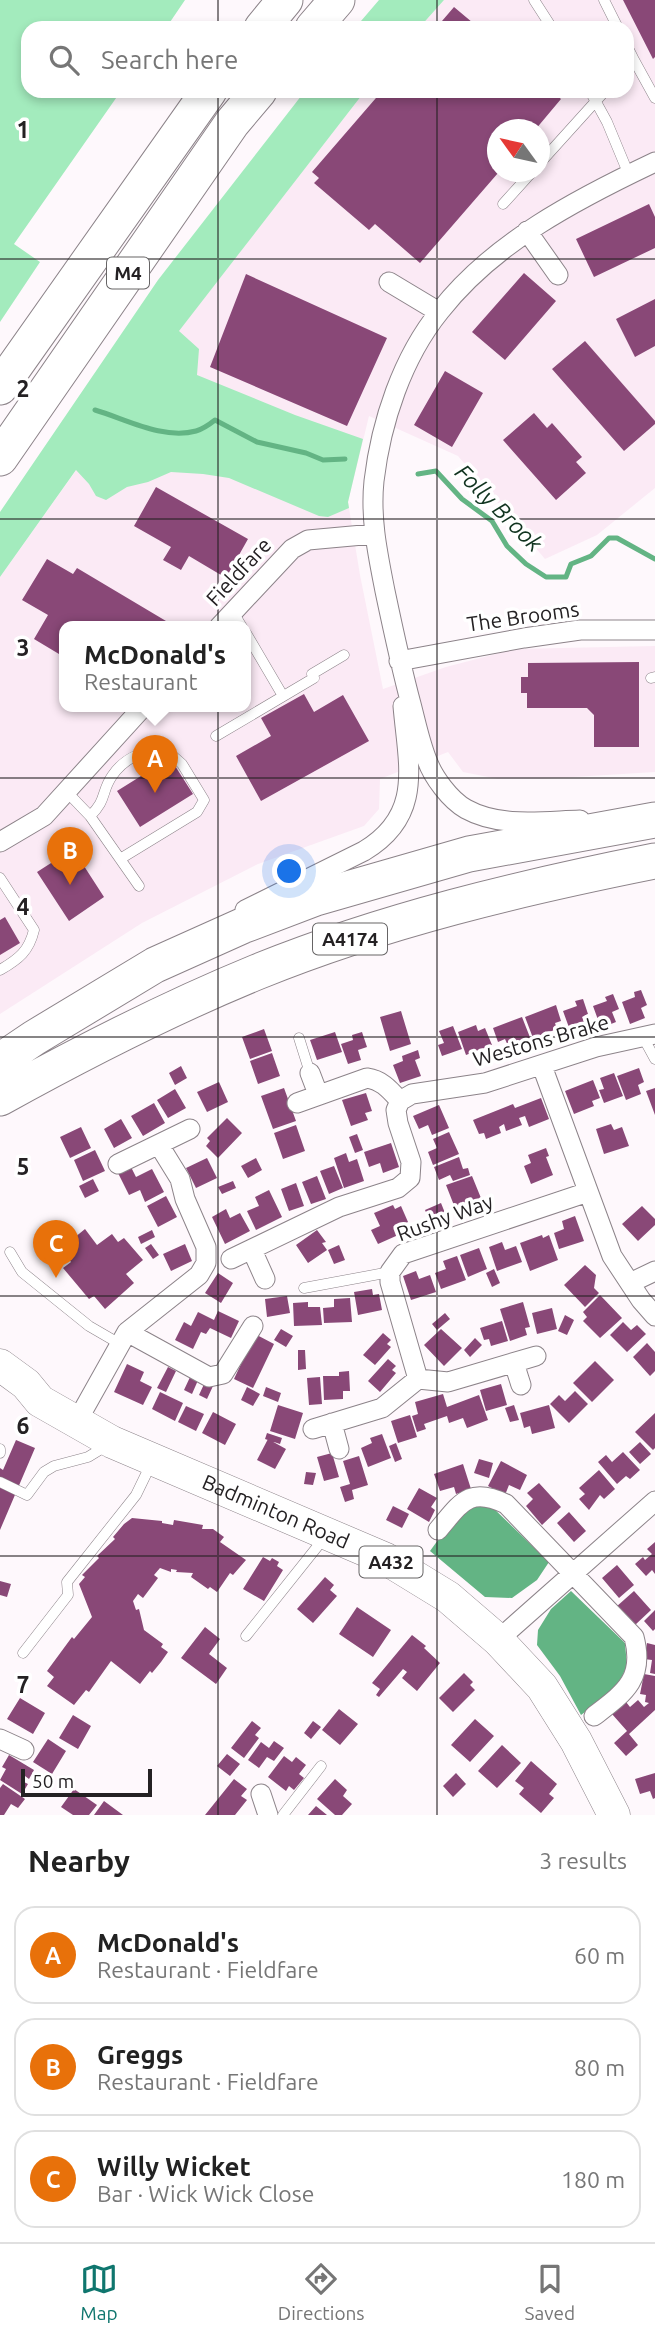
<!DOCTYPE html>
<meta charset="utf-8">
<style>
:root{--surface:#fff;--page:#f6f6f6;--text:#222;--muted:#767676;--line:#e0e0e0;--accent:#0f766e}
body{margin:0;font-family:Ubuntu,sans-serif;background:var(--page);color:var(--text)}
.compass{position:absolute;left:487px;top:119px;width:63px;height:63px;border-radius:50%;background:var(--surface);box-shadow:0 4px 10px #0003;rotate:303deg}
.scale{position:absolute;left:21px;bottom:18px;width:131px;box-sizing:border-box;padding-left:7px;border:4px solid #242123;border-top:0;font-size:19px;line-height:24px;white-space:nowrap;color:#242123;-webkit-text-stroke:5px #fff;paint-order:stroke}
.you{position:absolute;left:290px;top:872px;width:24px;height:24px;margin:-18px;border:5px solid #fff;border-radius:50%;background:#1a73e8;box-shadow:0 0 0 10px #1a73e833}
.badge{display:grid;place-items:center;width:46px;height:46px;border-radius:50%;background:var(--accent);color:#fff;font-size:23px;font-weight:700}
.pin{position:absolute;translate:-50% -58px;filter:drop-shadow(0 2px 4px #0008)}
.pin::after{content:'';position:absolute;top:37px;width:24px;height:21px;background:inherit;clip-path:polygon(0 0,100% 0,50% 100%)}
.popup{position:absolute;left:59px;top:621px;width:192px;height:91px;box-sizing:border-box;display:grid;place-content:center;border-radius:14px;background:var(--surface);filter:drop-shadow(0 2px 5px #0005);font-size:23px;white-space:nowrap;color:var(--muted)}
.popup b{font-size:26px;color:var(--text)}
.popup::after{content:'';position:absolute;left:50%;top:100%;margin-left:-14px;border:14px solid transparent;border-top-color:var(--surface)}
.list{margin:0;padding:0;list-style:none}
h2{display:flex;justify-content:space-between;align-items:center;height:91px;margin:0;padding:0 28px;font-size:30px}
h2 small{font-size:23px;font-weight:400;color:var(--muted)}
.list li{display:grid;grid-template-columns:46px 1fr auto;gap:21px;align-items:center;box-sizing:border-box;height:98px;margin:0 14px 14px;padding:0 14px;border:2px solid var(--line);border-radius:21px}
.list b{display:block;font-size:26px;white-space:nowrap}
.list p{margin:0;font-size:23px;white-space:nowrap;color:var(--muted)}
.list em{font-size:23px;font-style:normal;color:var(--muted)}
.icon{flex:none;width:38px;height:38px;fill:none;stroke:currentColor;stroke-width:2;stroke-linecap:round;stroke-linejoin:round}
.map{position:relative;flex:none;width:655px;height:1815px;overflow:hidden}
.search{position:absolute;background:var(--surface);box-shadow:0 4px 10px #0003;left:21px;right:21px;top:21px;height:77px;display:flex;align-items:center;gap:18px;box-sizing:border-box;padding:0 24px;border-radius:21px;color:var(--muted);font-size:26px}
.sheet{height:427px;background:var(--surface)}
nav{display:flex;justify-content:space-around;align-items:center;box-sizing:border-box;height:98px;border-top:2px solid var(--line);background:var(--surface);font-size:19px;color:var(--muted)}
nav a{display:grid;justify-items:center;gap:4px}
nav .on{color:var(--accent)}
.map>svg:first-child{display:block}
</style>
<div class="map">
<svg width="655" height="1815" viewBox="0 0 655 1815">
<rect width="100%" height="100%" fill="#fef8fc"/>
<path fill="#fbeaf5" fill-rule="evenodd" d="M444 0H655V488L597 535 545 559 458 456 369 416 348 502 360 575 383 689 446 667 515 649 655 646V772L541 779H498L463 772 448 752 380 779 379 809 364 826 258 864 142 923 0 1014V577L142 378 365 91H627V28H419ZM498 130H540V172H498ZM64 627H246V707H64Z"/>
<path fill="#a3ebbd" d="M0 0H185L166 28H28V91H121L14 244 40 262 0 322Z
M379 0H444L419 28H355Z
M305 91H365L179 331 199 349 197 375 295 415 363 439 348 502 349 508 328 517 319 516 229 478 203 474 171 472 148 482 127 487 106 500 96 496 89 484 76 470 0 577V512L158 280Z"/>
<path fill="#63b484" d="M477 1503H488L549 1562 537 1580 512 1598 485 1597 430 1551 457 1514Z
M571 1591 625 1643 627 1666 616 1689 581 1715 560 1676 537 1645 538 1630 551 1609Z"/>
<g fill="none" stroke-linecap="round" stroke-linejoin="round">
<path stroke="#63b484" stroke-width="5" d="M95 410C126 419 163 440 196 431 203 429 210 424 215 420L257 442 306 453 323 460 345 459
M418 474 436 471 462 499 492 521 507 546 526 564 546 577H566L571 564 591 556 609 538H617L655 559"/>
</g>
<path fill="#894877" d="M623 0H655V57L653 59Z
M454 7 479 28H436Z
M382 91H552L561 99 535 130H498V173L420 263 375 224 369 230 314 183 319 178 312 172Z
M649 204 655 217V248L594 277 576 239Z
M524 273 556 301 505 360 472 332Z
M246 274 387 338 347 426 210 367Z
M655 299V346L635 357 616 319Z
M585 341 655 421V424L624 451 552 369Z
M445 371 483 393 452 447 414 425Z
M534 413 547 428 552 423 582 457 576 462 586 473 556 500 503 440Z
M156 487 248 539 226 578 189 556 181 570 163 560 171 547 134 526Z
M47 559 73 574 77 568 166 621 162 627H64V657L34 639 48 615 22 600Z
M639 662V747H594V715L587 708H527V693H521V677H528V663Z
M304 694 314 712 343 695 369 741 261 801 236 756 271 736 261 718Z
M170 758 193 794 140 827 117 791Z
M73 849 104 897 69 921 37 872Z
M5 917 20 943 0 955V920Z
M641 990 647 1005 641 1008 645 1018 630 1024 622 1002 635 997 634 992Z
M613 994 619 1009 612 1012 616 1022 601 1028 593 1006 607 1001 605 997Z
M583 999 588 1014 582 1017 586 1027 571 1033 563 1011 577 1006 575 1001Z
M556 1005 561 1021 555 1023 557 1029 533 1038 525 1017Z
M401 1011 411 1044 390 1051 380 1017Z
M522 1017 531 1040 509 1048 505 1039 498 1042 493 1028Z
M476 1025 478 1031 485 1028 492 1045 466 1055 458 1032Z
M453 1026 462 1049 442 1056 438 1045 444 1043 439 1031Z
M264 1029 272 1051 250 1059 242 1037Z
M335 1032 342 1052 317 1060 310 1040Z
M362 1032 367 1047 358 1050 361 1060 348 1064 341 1044 353 1040 352 1035Z
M418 1050 420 1058 415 1060 421 1076 400 1083 393 1065 403 1061 402 1056Z
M272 1053 280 1076 258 1084 250 1061Z
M181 1066 187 1078 175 1085 169 1073Z
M639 1068 644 1082 638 1085 641 1094 626 1100 617 1076Z
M614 1073 623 1096 604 1103 599 1090 604 1089 600 1078Z
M593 1080 600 1098 592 1101 594 1106 574 1114 565 1091Z
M219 1082 228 1102 207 1112 197 1092Z
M284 1088 296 1121 273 1129 261 1096Z
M655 1088V1115L646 1091Z
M175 1089 186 1108 168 1118 157 1100Z
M366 1093 372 1111 365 1113 368 1120 351 1126 342 1100Z
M541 1098 549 1119 529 1127 525 1116 519 1118 522 1125 506 1131 504 1124 499 1127 501 1133 486 1139 484 1133 479 1134 473 1120 513 1104 515 1108Z
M154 1103 165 1123 143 1136 131 1116Z
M439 1105 449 1128 432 1135 428 1125 419 1129 413 1116Z
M227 1118 242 1133 218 1158 206 1146 210 1141 207 1138Z
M121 1119 132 1138 114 1148 104 1129Z
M611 1124 614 1130 622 1127 629 1146 604 1154 596 1129Z
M296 1125 305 1151 283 1159 274 1133Z
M81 1127 91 1148 70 1158 60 1137Z
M449 1132 459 1154 433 1165 428 1152 437 1148 433 1139Z
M357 1134 363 1150 355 1153 349 1137Z
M391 1143 399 1167 383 1173 380 1163 369 1167 364 1152Z
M546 1148 549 1156 546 1157 553 1175 531 1184 524 1166 531 1163 528 1155Z
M95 1150 105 1171 83 1181 74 1160Z
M346 1153 349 1162 357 1159 364 1181 344 1188 334 1158Z
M459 1157 463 1169 468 1168 470 1175 453 1181 450 1175 439 1180 434 1167Z
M207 1158 217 1178 196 1188 186 1168Z
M256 1158 262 1170 248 1178 241 1166Z
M334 1166 343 1188 329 1194 320 1171Z
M131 1167 136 1177 152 1169 164 1192 145 1202 140 1190 129 1195 118 1173Z
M317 1176 326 1199 311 1204 302 1182Z
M472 1176 483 1203 457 1213 446 1185Z
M93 1179 99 1191 85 1198 79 1186Z
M233 1181 236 1188 222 1194 218 1187Z
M296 1183 304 1206 289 1211 281 1189Z
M269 1190 282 1217 256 1230 247 1211 259 1206 255 1197Z
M166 1196 177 1217 158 1227 147 1206Z
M441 1203 447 1218 431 1224 425 1210Z
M393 1205 395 1209 401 1206 408 1222 402 1225 405 1232 378 1244 371 1230 380 1226 374 1213Z
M642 1206 655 1219V1225L638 1241 622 1224Z
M226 1209 230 1218 240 1213 250 1231 225 1244 212 1217Z
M575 1216 584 1241 559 1249 554 1233 564 1229 562 1221Z
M67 1229 74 1238 85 1229 97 1245 112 1234 118 1242 124 1238 143 1260 126 1274 134 1283 105 1309 94 1296 89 1299 63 1268 71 1262 55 1239Z
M152 1230 155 1237 141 1244 138 1237Z
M317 1230 326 1242 322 1243 327 1250 308 1263 296 1245Z
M542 1235 543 1238 549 1235 558 1260 530 1271 520 1243Z
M502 1242 505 1250 516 1246 522 1262 497 1271 489 1247Z
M151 1244 159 1255 153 1259 145 1248Z
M185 1244 192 1261 171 1271 163 1254Z
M339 1245 345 1260 334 1264 328 1250Z
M479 1248 487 1269 468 1277 460 1255Z
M457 1256 466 1280 441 1289 435 1273 446 1269 443 1261Z
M585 1265 596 1275 594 1288 599 1293 585 1307 564 1285Z
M494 1269 500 1283 492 1287 486 1273Z
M416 1271 419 1279 430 1275 436 1292 411 1300 403 1276Z
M218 1273 233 1283 221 1303 205 1293Z
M372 1289 373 1295 379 1294 382 1310 358 1315 354 1292Z
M600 1295 622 1318 600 1338 583 1321 587 1317 583 1312Z
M287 1296 290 1313 267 1317 265 1299Z
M350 1298 352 1322 324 1323 323 1308 334 1307V1299Z
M308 1302V1307H320L322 1325 294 1326 293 1303Z
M523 1302 530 1327 525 1328 527 1335 510 1341 500 1309Z
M552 1308 557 1329 537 1334 532 1313Z
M218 1311 239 1321 231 1338 210 1328 206 1334 201 1332 193 1349 175 1340 184 1322 191 1326 198 1312 214 1320Z
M445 1313 450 1319 437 1330 432 1324Z
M565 1315 574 1320 567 1335 558 1331Z
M502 1321 508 1341 491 1346 489 1339 484 1340 480 1328Z
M623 1322 631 1330 637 1325 646 1334 627 1352 610 1335Z
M281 1329 293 1336 286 1347 274 1340Z
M441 1329 462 1348 444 1366 424 1345Z
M383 1333 391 1340 387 1344 391 1347 375 1365 363 1355Z
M255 1334 274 1344 253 1388 234 1379Z
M475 1338 482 1345 470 1357 464 1350Z
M647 1343 655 1352V1371L650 1376 633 1357Z
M298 1350H305L306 1369 298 1370Z
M388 1359 396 1366 392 1370 396 1373 380 1392 368 1381Z
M595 1361 614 1380 592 1402 573 1383Z
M127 1364 144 1372 140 1381 152 1387 143 1405 114 1392Z
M168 1367 176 1371 166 1392 157 1388Z
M349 1371 350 1391H343V1399L324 1400 323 1376H339V1372Z
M191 1375 199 1378 192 1394 184 1390Z
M320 1377 322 1404 309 1405 307 1378Z
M205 1382 213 1386 207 1399 199 1395Z
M501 1384 507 1405 486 1411 480 1390Z
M247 1387 260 1394 253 1406 241 1400Z
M266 1387 281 1393 278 1402 263 1396Z
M575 1391 588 1404 569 1423 550 1404 559 1395 565 1401Z
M160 1392 183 1403 175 1421 152 1409Z
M443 1394 447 1407 479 1395 488 1420 467 1428 463 1418 449 1423 447 1416 424 1424 426 1429 417 1432 412 1416 418 1414 415 1402Z
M278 1405 303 1413 295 1439 270 1431Z
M514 1405 519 1420 510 1422 505 1408Z
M549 1405 555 1428 532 1434 530 1426 524 1428 520 1413Z
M186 1406 204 1414 196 1431 178 1422Z
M213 1412 236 1424 225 1445 202 1433Z
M655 1413V1448L653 1450 635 1432Z
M410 1415 417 1437 398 1443 391 1421Z
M267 1433 282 1438 280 1444 265 1439Z
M382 1434 391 1458 368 1467 361 1448 372 1443 370 1438Z
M268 1439 286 1449 275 1469 257 1460Z
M16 1440 35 1448 0 1530V1468L3 1470Z
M640 1442 651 1454 640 1464 629 1452Z
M396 1443 402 1459 395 1462 389 1446Z
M623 1452 640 1470 630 1479 626 1476 617 1484 598 1462 606 1455 612 1462Z
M332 1453 339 1477 324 1481 317 1457Z
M359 1456 368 1485 352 1490 354 1499 345 1502 340 1487 350 1484 343 1461Z
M479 1459 493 1463 489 1478 474 1473Z
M501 1461 527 1475 520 1490 509 1485 505 1495 488 1486Z
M463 1464 471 1489 456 1494 454 1487 440 1491 434 1474Z
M599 1470 615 1489 604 1499 600 1495 589 1510 579 1499 585 1494 579 1488Z
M306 1472 316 1473 313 1485 304 1484Z
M539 1483 561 1507 542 1525 526 1506 533 1499 527 1493Z
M419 1488 437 1498 431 1507 435 1510 429 1522 407 1509Z
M393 1506 409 1514 402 1528 386 1520Z
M569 1512 586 1531 574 1542 557 1523Z
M132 1518 162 1521V1523L173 1525 174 1520 203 1525 202 1529H213L224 1537 220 1542 246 1560 233 1575 230 1573 217 1592 210 1587 208 1589 191 1577 193 1573 176 1572 177 1570 171 1569V1572L160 1568 154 1575 158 1578 143 1598 138 1594 133 1601 136 1610 139 1609 144 1630 163 1644 161 1647 168 1652 161 1662 152 1673 150 1671 140 1684 111 1661 89 1692 86 1690 74 1705 47 1686 54 1677 47 1671 72 1637 74 1639 92 1617 79 1584 85 1577 82 1575 99 1558 97 1556 115 1539 113 1537 124 1524Z
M655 1542V1574L652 1570 646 1576 635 1564 643 1557 645 1560 652 1554 647 1549Z
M263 1557 270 1561 272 1558 279 1562 277 1566 283 1570 264 1601 243 1589Z
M617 1565 634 1585 619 1598 602 1578Z
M325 1577 334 1585 330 1590 337 1596 313 1623 297 1609Z
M0 1581 11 1584 7 1597 0 1595Z
M634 1591 651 1610 634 1626 616 1607Z
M357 1607 391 1630 373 1657 339 1634Z
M655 1610V1629L653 1631 644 1621Z
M205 1627 220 1639 209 1654 227 1668 216 1684 181 1658Z
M412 1635 426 1646 424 1648 440 1663 417 1691 402 1678 407 1672 403 1669 379 1697 376 1695 380 1689 372 1683Z
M647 1643 655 1645V1674L650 1673 652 1660 644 1659Z
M464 1673 473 1682 470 1685 475 1690 453 1712 439 1698Z
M644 1674 655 1676V1710L629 1734 638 1745 626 1756 614 1743 627 1731 612 1714 626 1702 630 1707 638 1700 644 1707 649 1703 645 1702 646 1695 640 1694Z
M20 1698 45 1713 33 1734 7 1719Z
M339 1709 358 1724 340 1745 322 1730Z
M73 1715 91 1726 78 1749 59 1738Z
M475 1719 494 1736 470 1762 451 1745Z
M252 1721 261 1728 255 1735 259 1738 244 1758 231 1748Z
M313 1721 321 1727 311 1739 304 1733Z
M48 1739 66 1751 52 1774 33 1762Z
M274 1741 284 1748 274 1761 267 1757 259 1768 248 1760 261 1742 269 1748Z
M502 1745 521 1763 497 1788 478 1771Z
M227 1754 240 1764 230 1776 217 1766Z
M9 1755 34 1770 29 1779 25 1776 22 1781 28 1784 22 1794 0 1780 6 1769 2 1767Z
M284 1756 292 1762 296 1757 306 1765 299 1774 304 1778 294 1790 289 1786 286 1791 268 1777Z
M531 1761 557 1784 549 1794 554 1798 541 1813 519 1794 524 1788 515 1781Z
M456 1773 466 1784 453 1797 443 1786Z
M655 1773V1798L653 1799 650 1791 640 1794 635 1779Z
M234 1779 247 1789 241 1796 247 1800 235 1815H205Z
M335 1779 347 1790 343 1796 352 1804 342 1815H335L317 1799Z
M3 1784 25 1799 18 1808 11 1804 4 1815H0V1788Z
M74 1789 97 1805 89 1815H73L61 1807Z
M104 1801 123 1815H94Z
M316 1806 327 1815H308Z"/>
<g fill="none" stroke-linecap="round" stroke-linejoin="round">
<defs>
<path id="lane" d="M534 0 552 28
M604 0 618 28
M627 46 634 60 627 68
M634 60 655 98
M590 91 607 122 629 175
M540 163 605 91
M503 204 532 172
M233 612 242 627
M246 633 283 696
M651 678 655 677
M216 736 314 678 312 674 344 655
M66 791 90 816 139 886
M90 816C107 800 101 792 112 776 124 758 144 750 165 749L182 764 204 800 197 812 120 859
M0 878 34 930C29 951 19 959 0 970
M643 1037 655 1059
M299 1038 310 1073
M10 1252 22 1272 89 1326 120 1344
M304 1288 390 1272
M0 1449V1453
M0 1482 27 1495 44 1472 54 1466 88 1457 106 1446
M246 1636 325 1537
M23 1653 68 1595 67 1582 136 1495 151 1464
M283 1815 321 1766"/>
<path id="street" d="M527 231 558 275
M389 282 439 312
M219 627 292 549 308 540 374 534
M399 661 524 638 580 630H655
M580 820C544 821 500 828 466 809 450 800 433 777 427 760 420 743 416 723 411 704 401 667 393 629 385 591 378 555 370 519 374 481 381 422 402 358 440 311 494 242 577 199 655 162
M0 842 44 816 143 707
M245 910 364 851C424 815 408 765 403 706
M542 1066 612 1256 641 1300 655 1316
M310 1073 318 1094
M297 1103 367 1078C382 1080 390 1090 400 1101
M118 1164 190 1129
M252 1250 265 1279
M231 1259 339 1207 398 1188 410 1178 411 1162 398 1123 396 1110 400 1101 412 1094 485 1083 596 1047 655 1034
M630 1283 655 1271
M127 1332 209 1377 223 1374 253 1326
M536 1356 448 1382 418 1379 390 1282V1272L403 1254 588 1192
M514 1363 521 1385
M76 1423 127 1332 199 1275 206 1263V1247L185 1199 180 1179 159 1145
M332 1423 339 1449
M313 1429 382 1408 418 1379
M438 1530C461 1503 469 1486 506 1504L634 1637C645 1679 624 1693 594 1716
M498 1640 655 1501
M0 1739 24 1750
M261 1794 268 1815"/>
<g id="primary">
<path id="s1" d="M0 1365 26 1384 40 1401 112 1442 386 1559 448 1597 498 1640 542 1687 576 1741 614 1815"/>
</g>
<path id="highway" d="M262 28 285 0
M313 28 337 0
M0 387 209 91
M0 458 232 123 259 91
M0 1061 34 1038 155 965 242 926 316 898 469 854 655 820
M0 1098C83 1052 169 1008 257 972 385 920 520 888 655 861"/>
</defs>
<use href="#lane" stroke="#8c8389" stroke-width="11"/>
<use href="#street" stroke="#8c8389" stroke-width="21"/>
<use href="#primary" stroke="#8c8389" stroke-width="33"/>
<use href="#highway" stroke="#8c8389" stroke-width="37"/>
<use href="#lane" stroke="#fff" stroke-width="10"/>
<use href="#street" stroke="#fff" stroke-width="19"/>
<use href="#primary" stroke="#fff" stroke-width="32"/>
<use href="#highway" stroke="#fff" stroke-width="35"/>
</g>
<path fill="none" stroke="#242123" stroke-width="2" stroke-opacity="0.55" d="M218 0V28M437 0V28M218 91V1815M437 91V1815M0 259H655M0 519H655M0 778H655M0 1037H655M0 1296H655M0 1556H655"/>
<g text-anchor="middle" stroke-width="7" stroke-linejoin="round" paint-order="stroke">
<g fill="#fff" stroke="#666465" stroke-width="2">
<rect x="107" y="257.5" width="42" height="31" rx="5"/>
<rect x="313" y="923.5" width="74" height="31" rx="5"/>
<rect x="359.5" y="1546.5" width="63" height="31" rx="5"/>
</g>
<g font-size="19" font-weight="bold" fill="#242123">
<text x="128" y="280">M4</text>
<text x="350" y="946">A4174</text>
<text x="391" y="1569">A432</text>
</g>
<g font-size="21" fill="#242123" stroke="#fff">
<text transform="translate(239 572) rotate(-47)" y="7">Fieldfare</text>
<text transform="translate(523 617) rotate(-8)" y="7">The Brooms</text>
<text transform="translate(541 1041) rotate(-16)" y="7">Westons Brake</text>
<text transform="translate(445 1218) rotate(-20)" y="7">Rushy Way</text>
<text dy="7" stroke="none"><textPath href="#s1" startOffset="315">Badminton Road</textPath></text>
</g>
<g font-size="23" font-style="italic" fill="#10331f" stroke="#fff">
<text transform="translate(499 508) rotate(45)" y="8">Folly Brook</text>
</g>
</g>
<g font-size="23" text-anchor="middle" font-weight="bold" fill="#242123" stroke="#fff" stroke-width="7" stroke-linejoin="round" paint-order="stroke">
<text x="23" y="138">1</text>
<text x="23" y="397">2</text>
<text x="23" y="656">3</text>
<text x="23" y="915">4</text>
<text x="23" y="1175">5</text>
<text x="23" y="1434">6</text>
<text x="23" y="1693">7</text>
</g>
</svg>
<svg class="compass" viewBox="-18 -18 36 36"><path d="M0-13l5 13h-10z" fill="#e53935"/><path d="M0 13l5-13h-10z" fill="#767676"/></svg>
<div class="scale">50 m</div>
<div class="you"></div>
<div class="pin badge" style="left:155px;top:793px;background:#e8710a">A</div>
<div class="popup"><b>McDonald's</b>Restaurant</div>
<div class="pin badge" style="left:70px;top:885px;background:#e8710a">B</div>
<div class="pin badge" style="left:56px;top:1278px;background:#e8710a">C</div>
<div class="search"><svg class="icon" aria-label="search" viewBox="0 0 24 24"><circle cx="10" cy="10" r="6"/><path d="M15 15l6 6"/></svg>Search here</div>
</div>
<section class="sheet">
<h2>Nearby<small>3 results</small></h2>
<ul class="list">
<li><span class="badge" style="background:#e8710a">A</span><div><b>McDonald's</b><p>Restaurant · Fieldfare</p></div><em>60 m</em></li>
<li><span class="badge" style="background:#e8710a">B</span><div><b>Greggs</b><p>Restaurant · Fieldfare</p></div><em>80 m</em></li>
<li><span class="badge" style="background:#e8710a">C</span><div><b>Willy Wicket</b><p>Bar · Wick Wick Close</p></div><em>180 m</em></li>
</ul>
</section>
<nav>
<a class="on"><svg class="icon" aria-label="map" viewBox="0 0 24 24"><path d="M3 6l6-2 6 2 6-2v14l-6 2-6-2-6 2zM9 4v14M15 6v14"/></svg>Map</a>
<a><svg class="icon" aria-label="directions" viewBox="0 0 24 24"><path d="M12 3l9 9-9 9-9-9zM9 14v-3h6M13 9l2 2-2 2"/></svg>Directions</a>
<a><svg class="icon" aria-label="saved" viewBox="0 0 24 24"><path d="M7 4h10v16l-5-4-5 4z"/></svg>Saved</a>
</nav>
